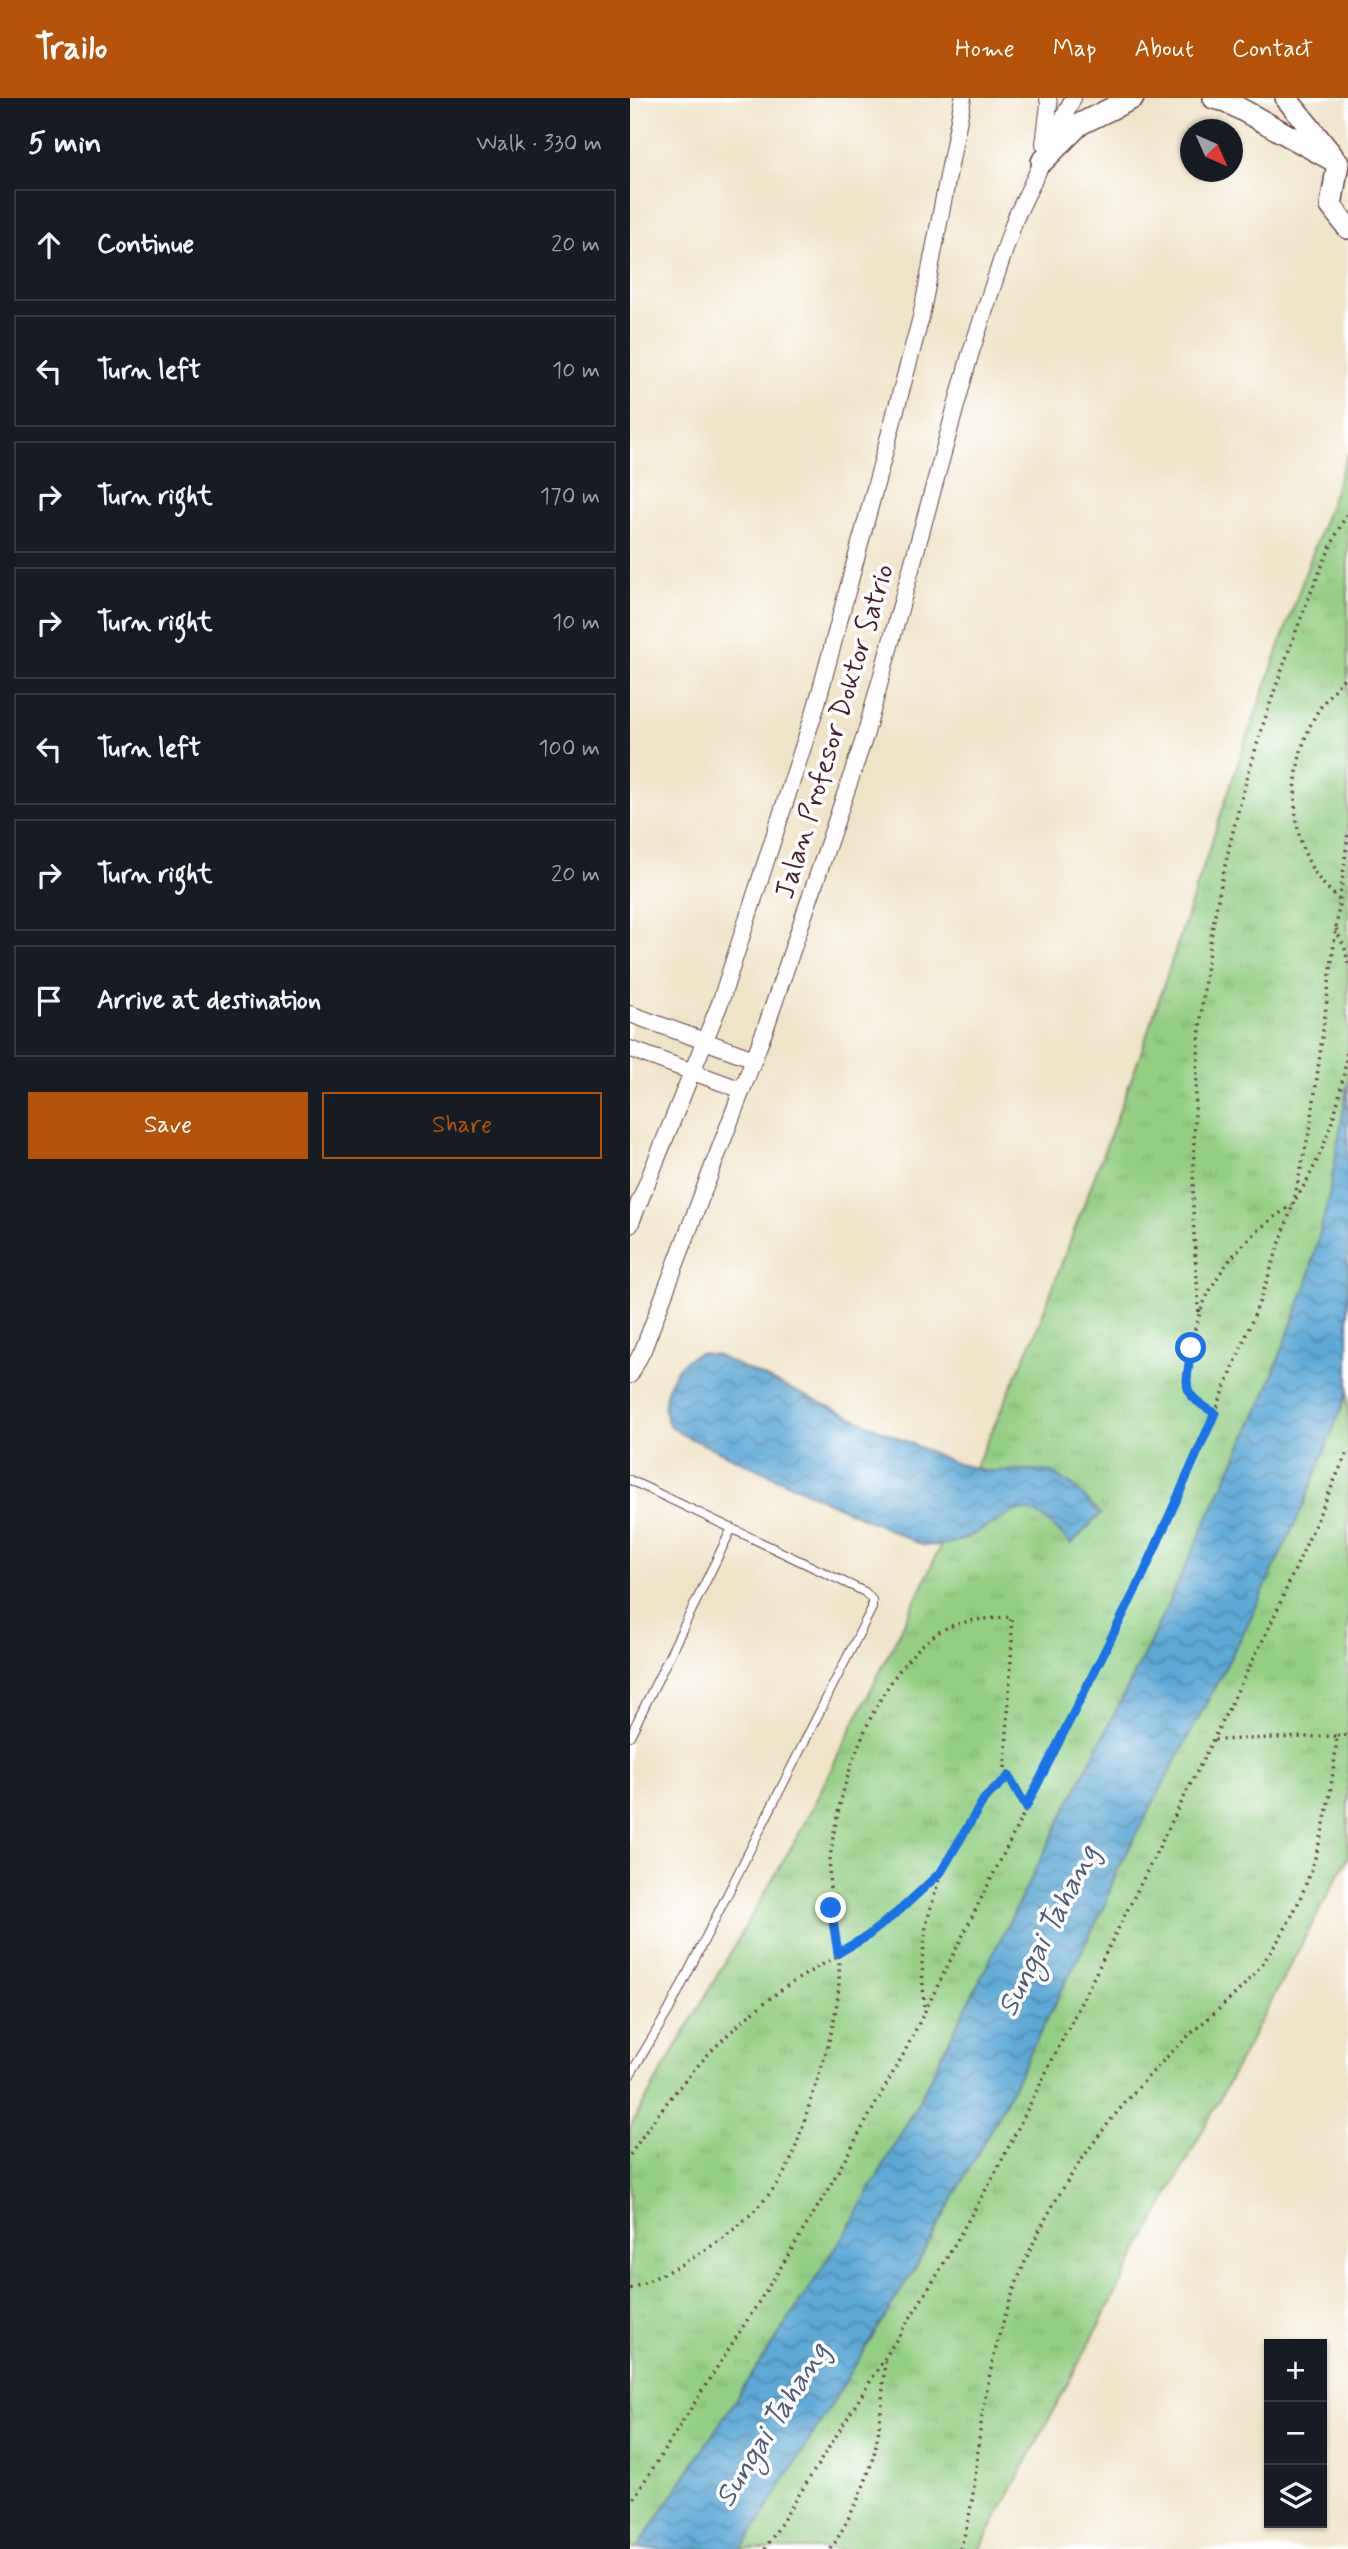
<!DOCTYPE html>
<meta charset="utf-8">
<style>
:root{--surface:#171b24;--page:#20242c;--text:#f1f3f6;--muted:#9ea1a6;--line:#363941;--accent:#b45309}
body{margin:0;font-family:Mynerve,sans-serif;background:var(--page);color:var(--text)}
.controls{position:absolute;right:21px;bottom:21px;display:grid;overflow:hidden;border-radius:0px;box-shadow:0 2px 5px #0004}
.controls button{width:63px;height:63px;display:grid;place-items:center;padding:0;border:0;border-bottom:2px solid var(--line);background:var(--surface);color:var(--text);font:35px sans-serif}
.compass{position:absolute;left:550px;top:21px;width:63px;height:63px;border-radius:50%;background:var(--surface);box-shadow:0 2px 5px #0004;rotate:135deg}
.stop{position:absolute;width:21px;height:21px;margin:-16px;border:5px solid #1a73e8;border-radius:50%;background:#fff}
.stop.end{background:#1a73e8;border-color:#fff;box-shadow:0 2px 7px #0008}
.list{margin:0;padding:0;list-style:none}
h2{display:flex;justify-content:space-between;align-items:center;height:91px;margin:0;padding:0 28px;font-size:30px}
h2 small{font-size:23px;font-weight:400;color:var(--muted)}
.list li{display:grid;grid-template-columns:46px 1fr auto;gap:21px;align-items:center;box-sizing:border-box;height:112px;margin:0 14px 14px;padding:0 14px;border:2px solid var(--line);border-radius:0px}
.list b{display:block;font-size:26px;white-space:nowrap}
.list em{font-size:23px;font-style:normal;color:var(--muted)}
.actions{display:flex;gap:14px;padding:21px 28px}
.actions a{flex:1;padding:16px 0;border:2px solid var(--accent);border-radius:0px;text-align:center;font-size:24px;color:var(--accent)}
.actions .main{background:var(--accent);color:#fff}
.icon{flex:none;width:38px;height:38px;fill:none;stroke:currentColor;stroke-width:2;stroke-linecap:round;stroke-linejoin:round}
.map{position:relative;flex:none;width:718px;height:2451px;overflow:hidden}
header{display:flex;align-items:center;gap:42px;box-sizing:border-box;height:98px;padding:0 35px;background:var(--accent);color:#fff}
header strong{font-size:33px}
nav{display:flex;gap:38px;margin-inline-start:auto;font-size:24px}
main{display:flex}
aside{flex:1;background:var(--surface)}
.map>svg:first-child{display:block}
</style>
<header>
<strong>Trailo</strong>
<nav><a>Home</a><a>Map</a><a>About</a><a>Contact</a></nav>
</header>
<main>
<aside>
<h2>5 min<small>Walk · 330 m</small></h2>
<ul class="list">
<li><svg class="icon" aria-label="ahead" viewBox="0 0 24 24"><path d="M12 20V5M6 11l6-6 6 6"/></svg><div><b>Continue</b></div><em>20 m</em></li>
<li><svg class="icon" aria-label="left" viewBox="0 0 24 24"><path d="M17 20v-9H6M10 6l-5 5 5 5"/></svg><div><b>Turn left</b></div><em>10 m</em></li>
<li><svg class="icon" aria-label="right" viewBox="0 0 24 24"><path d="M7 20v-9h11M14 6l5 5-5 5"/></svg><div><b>Turn right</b></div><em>170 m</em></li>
<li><svg class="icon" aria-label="right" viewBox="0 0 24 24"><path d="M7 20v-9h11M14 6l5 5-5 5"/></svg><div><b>Turn right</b></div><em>10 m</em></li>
<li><svg class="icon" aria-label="left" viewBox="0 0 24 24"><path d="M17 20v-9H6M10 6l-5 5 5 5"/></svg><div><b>Turn left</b></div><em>100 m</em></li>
<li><svg class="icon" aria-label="right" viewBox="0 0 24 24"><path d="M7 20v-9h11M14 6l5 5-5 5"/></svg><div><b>Turn right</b></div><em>20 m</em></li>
<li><svg class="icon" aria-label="arrive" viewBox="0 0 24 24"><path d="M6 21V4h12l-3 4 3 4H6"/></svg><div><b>Arrive at destination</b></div></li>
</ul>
<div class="actions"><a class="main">Save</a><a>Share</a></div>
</aside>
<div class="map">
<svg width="718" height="2451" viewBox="0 0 718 2451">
<defs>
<pattern id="grass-tufts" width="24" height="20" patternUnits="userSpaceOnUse" patternTransform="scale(1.75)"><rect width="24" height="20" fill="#94cf84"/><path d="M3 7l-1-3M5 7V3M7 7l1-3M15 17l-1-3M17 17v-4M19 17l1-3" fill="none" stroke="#81b172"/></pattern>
<pattern id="water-waves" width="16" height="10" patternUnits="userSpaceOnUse" patternTransform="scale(1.75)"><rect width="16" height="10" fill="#5da8d5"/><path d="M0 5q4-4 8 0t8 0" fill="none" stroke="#4f88ad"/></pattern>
</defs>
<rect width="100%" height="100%" fill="#fff"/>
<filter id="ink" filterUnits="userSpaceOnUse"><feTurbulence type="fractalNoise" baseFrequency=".0143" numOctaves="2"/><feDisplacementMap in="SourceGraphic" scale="14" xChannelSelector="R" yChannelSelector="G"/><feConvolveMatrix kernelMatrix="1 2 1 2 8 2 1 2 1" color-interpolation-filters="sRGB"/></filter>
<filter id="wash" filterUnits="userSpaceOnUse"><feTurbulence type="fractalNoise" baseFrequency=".00686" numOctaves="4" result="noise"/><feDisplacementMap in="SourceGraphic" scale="28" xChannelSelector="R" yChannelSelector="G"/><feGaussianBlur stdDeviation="1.57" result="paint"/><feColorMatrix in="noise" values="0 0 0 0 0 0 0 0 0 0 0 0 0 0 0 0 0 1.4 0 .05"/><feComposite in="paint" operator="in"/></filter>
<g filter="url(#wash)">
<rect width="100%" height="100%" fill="#f0e4c8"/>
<path fill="url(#grass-tufts)" stroke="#6f7758" stroke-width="2" d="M718 355V1759L350 2451H0V2029L171 1732 292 1489 406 1234 511 955 605 674Z"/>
<path fill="url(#water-waves)" stroke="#546480" stroke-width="2" d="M718 984V1293L672 1411 615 1532 486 1775 473 1811 369 2016 288 2165 118 2442 111 2451H7L219 2130 286 2008 516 1553 635 1297 677 1185 699 1098Z
M70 1255 85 1257 322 1364 355 1373 403 1372 419 1374 441 1386 471 1416 441 1446C425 1431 409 1408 385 1413 354 1430 329 1451 292 1447L51 1336C46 1332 41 1329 38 1324 29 1307 40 1275 55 1263 59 1259 65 1257 70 1255Z"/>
</g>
<g filter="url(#ink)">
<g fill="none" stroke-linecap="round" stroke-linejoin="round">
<defs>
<path id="service" d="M0 1382 235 1494 242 1502V1510L39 1912 0 1977
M0 1638 102 1430"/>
<path id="minor" d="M414 46 419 6 418 0
M0 916 124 961
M0 951 112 992
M0 1127 90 905 186 609 291 219 333 0
M0 1277 13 1252 136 929 235 638 340 257 385 121 443 0"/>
<path id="tertiary" d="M584 0 596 3 708 65 701 108 718 130
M656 0 702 57
M412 64 450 26 503 0"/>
</defs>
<use href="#service" stroke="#633d43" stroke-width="10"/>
<use href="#minor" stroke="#633d43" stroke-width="18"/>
<use href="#tertiary" stroke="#633d43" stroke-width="24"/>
<path stroke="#633d43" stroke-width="3.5" stroke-dasharray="2 5" stroke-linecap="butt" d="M709 802C702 794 693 787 687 778 658 736 660 673 680 628 689 608 703 592 718 576
M706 831 716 853 718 869
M666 1101C696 1054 712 1002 718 946
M569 1214C567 1177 563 1139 563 1102 564 1009 568 903 586 811 602 728 625 645 654 566 673 514 692 462 718 414
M585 1315C578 1311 567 1307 562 1301 554 1291 558 1276 559 1264 566 1194 604 1145 662 1107
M707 1638 718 1637
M294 1908 292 1866 296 1827 311 1774 354 1701 379 1678
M0 2057C41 1994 86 1941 147 1895 176 1874 209 1859 238 1838 264 1819 287 1796 311 1774
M0 2191C58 2166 115 2134 151 2080 165 2059 170 2034 178 2011 191 1970 207 1927 209 1883 211 1842 196 1803 200 1762 208 1688 244 1577 309 1534 330 1521 357 1521 381 1519L382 1543 375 1671 396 1709
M0 2406 146 2177 196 2095 273 1957 513 1477 565 1365 631 1200 663 1106 681 1026 718 737
M135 2451 307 2177 367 2072 639 1530 718 1352
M201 2451C221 2418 240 2381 247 2342 252 2315 253 2287 255 2261
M330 2451C345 2407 345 2371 351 2326 361 2255 382 2183 416 2120 451 2055 496 1999 548 1948 571 1925 596 1907 618 1883 679 1813 699 1728 707 1638L582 1642"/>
<use href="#service" stroke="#fff" stroke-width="8"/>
<use href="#minor" stroke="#fff" stroke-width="16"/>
<use href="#tertiary" stroke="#fff" stroke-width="21"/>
</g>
</g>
<g fill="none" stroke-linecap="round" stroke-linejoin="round" filter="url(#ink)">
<path stroke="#1a73e8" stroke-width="9" d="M201 1810 208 1855 236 1839 270 1812 311 1774 354 1701 379 1678 396 1709 513 1477 585 1315C548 1294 557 1289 561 1250"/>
</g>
<g text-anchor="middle" stroke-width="7" stroke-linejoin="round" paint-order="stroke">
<g font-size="28" fill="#4a1f2b" stroke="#fff">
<text transform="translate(203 633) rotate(-73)" y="10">Jalan Profesor Doktor Satrio</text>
</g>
<g font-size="30" font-style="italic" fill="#535d77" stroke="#fff">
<text transform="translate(417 1832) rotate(-63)" y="10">Sungai Tahang</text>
<text transform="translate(141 2326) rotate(-58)" y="10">Sungai Tahang</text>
</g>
</g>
</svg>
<div class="controls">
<button>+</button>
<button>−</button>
<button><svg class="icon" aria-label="layers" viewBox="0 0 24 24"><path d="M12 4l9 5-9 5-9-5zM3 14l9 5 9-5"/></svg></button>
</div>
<svg class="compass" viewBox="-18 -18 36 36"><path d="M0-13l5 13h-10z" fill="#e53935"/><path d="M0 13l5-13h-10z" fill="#9ea1a6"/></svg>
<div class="stop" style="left:561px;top:1250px"></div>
<div class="stop end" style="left:201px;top:1810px"></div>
</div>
</main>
